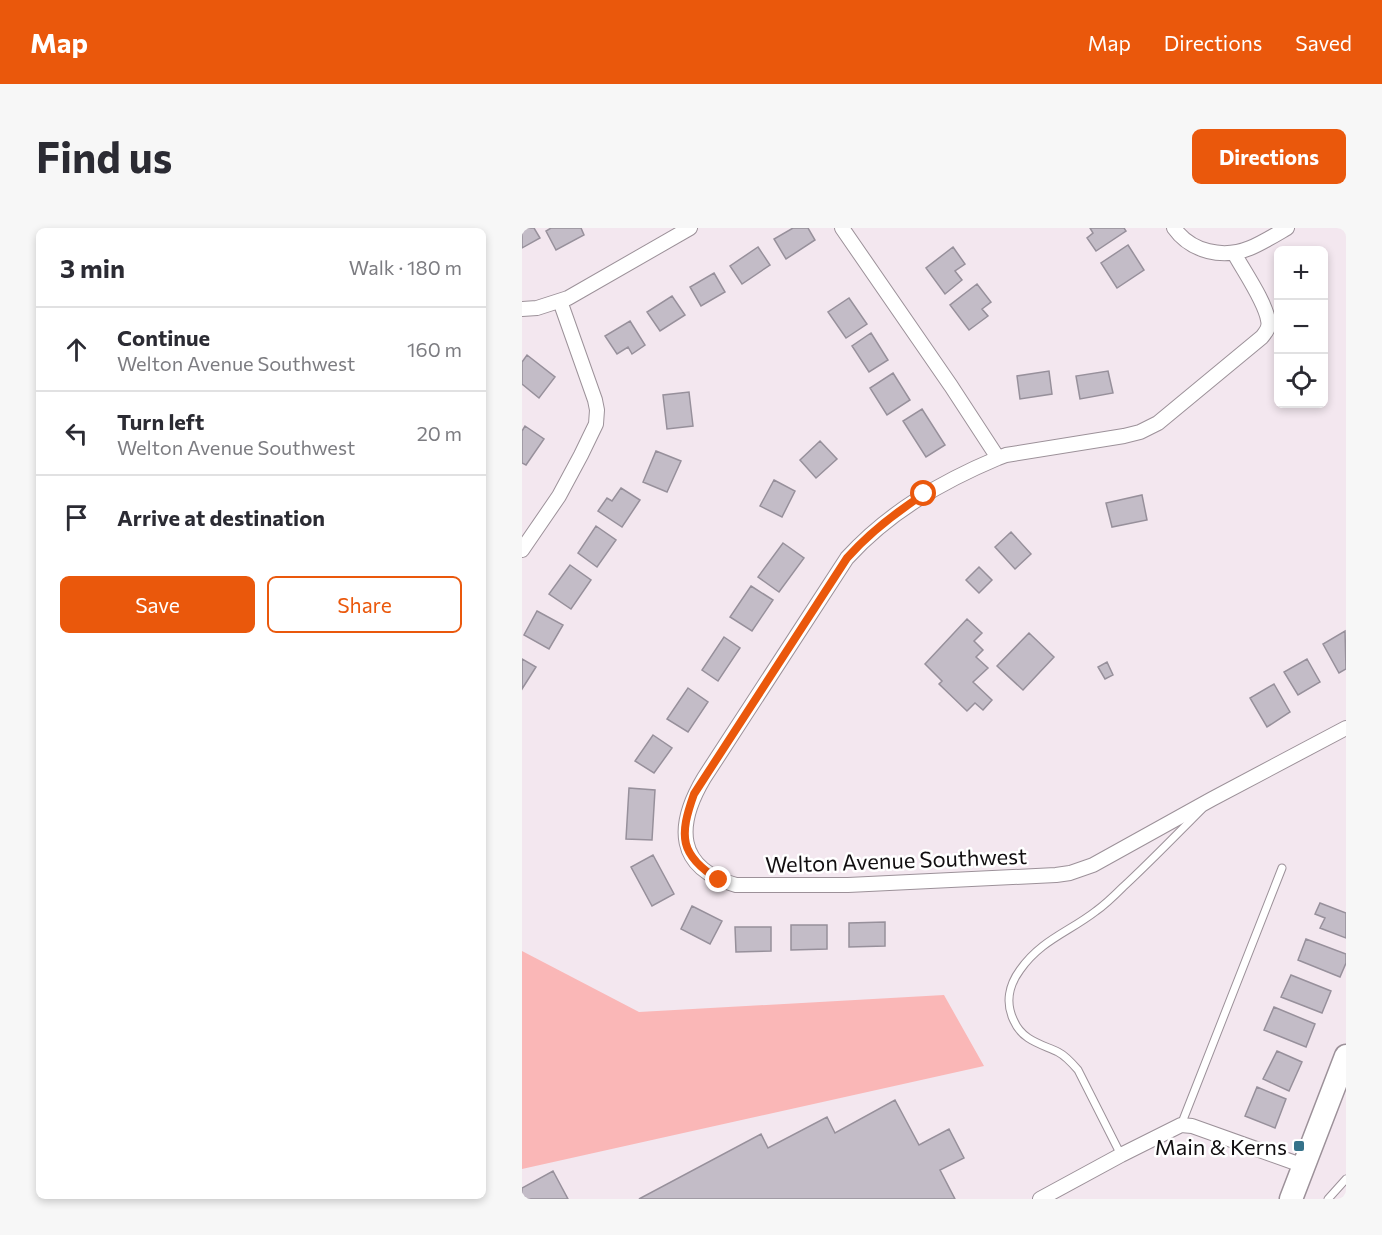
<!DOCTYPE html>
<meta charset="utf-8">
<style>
:root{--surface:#fff;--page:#f7f7f7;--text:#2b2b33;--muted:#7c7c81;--line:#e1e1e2;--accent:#ea580c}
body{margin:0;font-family:Commissioner,sans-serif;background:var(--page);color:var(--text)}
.controls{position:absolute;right:18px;top:18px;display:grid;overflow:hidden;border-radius:9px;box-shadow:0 3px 9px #0003}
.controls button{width:54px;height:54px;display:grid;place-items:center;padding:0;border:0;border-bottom:2px solid var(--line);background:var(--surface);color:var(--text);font:30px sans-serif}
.stop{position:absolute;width:18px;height:18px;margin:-14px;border:4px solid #ea580c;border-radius:50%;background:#fff}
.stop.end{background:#ea580c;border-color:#fff;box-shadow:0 2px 6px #0008}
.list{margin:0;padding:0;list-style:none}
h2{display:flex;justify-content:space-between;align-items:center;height:78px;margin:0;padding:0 24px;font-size:26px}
h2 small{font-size:20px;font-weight:400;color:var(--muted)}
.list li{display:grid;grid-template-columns:39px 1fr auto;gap:18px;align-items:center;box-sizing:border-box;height:84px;padding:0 24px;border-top:2px solid var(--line)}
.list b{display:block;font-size:22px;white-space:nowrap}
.list p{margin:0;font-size:20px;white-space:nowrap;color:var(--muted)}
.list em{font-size:20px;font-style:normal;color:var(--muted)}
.actions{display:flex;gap:12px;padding:18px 24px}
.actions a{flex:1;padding:14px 0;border:2px solid var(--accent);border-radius:9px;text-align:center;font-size:21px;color:var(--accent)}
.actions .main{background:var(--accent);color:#fff}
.icon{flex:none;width:33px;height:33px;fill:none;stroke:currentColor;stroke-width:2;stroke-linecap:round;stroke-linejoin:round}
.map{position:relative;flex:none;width:824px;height:971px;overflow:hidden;border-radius:9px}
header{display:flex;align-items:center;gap:36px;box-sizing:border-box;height:84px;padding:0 30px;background:var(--accent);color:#fff}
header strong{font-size:28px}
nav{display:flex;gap:33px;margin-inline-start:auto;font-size:21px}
.intro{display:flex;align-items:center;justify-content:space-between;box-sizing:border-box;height:144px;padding:0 36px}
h1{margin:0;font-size:42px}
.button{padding:15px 27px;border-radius:9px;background:var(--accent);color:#fff;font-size:21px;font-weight:700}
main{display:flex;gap:36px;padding:0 36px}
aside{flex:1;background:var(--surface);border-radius:9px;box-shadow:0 3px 9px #0003}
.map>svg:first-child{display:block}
.green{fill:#fab7b7}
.building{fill:#c3bcc7;stroke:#97909b;stroke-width:1.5}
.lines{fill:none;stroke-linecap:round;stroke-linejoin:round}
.lane-casing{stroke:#9c9199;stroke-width:9}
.street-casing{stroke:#9c9199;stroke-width:16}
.primary-casing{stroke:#9c9199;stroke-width:25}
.lane{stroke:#fff;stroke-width:7}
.street{stroke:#fff;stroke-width:14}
.primary{stroke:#fff;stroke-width:22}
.route{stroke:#ea580c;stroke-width:8}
.poi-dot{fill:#36728a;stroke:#fff;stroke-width:2}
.labels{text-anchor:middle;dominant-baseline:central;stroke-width:5;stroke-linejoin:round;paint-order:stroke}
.street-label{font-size:22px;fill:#110e10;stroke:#fff}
.poi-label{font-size:22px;fill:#110e10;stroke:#fff;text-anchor:end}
</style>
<header>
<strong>Map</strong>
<nav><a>Map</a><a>Directions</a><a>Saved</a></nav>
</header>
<div class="intro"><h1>Find us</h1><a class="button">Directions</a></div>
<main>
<aside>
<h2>3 min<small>Walk · 180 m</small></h2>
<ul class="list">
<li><svg class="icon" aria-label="ahead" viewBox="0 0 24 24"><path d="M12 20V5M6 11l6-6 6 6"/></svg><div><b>Continue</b><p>Welton Avenue Southwest</p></div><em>160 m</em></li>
<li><svg class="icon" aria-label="left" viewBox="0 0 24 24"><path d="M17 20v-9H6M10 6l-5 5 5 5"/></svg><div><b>Turn left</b><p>Welton Avenue Southwest</p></div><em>20 m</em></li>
<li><svg class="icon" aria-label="arrive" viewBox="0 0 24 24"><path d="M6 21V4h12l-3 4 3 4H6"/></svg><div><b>Arrive at destination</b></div></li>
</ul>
<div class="actions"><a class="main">Save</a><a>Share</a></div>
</aside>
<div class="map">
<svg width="824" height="971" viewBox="0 0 824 971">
<rect width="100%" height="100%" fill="#f3e7ef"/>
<!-- green -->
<path class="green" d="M 0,723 L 117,784 L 422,767 L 462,838 L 0,941 Z"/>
<!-- building -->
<path class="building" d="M 0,0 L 12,0 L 18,10 L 0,20 Z
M 29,0 L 59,0 L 62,7 L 34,22 L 24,3 Z
M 271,0 L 286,0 L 293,12 L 264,31 L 252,11 Z
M 568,0 L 602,0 L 604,3 L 574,23 L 565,10 L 571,5 Z
M 606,17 L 622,42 L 595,60 L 579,35 Z
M 236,19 L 248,37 L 220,56 L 208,38 Z
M 431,19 L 443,36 L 433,43 L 440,52 L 423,66 L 404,40 Z
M 192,45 L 203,64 L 179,78 L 168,59 Z
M 455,56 L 469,74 L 460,81 L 466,88 L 447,102 L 428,77 Z
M 150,68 L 163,87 L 138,103 L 125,84 Z
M 327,70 L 345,96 L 324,110 L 306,84 Z
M 108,93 L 123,117 L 110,126 L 106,119 L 95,126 L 83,108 Z
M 349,105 L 366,132 L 347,144 L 330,118 Z
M 5,127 L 33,149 L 17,170 L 0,156 L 0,134 Z
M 527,143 L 530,166 L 498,171 L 495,148 Z
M 586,143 L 591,165 L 558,171 L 554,148 Z
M 371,145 L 388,172 L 365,187 L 348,160 Z
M 167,164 L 171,198 L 145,201 L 141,167 Z
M 400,181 L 423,217 L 404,229 L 381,193 Z
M 3,198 L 22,211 L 4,237 L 0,235 L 0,203 Z
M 298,213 L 315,231 L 294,250 L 278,232 Z
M 134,223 L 159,233 L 145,264 L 121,254 Z
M 252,252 L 273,263 L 260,289 L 238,278 Z
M 99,260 L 118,272 L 100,299 L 76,283 L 85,270 L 90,273 Z
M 620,267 L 625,292 L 590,299 L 584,275 Z
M 74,298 L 94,312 L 75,339 L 56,325 Z
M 489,304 L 509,326 L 493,341 L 473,319 Z
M 261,315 L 282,330 L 257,364 L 236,349 Z
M 48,337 L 69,352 L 49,381 L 27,366 Z
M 457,339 L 470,352 L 457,365 L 444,352 Z
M 229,358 L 251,372 L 230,403 L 208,389 Z
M 15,383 L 41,397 L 27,421 L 2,407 Z
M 445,391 L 460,405 L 452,413 L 461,422 L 454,429 L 466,440 L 451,454 L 470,472 L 461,482 L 453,475 L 445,483 L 417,456 L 420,453 L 403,436 Z
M 823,403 L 824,441 L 817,445 L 801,416 Z
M 507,405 L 532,429 L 501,462 L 475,438 Z
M 202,409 L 218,420 L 196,453 L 180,442 Z
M 0,431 L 14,439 L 0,461 Z
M 785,431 L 798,454 L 776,467 L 762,444 Z
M 585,434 L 591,447 L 583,451 L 576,439 Z
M 752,456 L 768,484 L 745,499 L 728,470 Z
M 166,460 L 186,474 L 166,504 L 145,491 Z
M 131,507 L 150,520 L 132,545 L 113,533 Z
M 107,560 L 133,562 L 130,612 L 104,611 Z
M 131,627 L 152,666 L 130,678 L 109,639 Z
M 798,675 L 824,685 L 824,710 L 798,700 L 803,690 L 793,686 Z
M 170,678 L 200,693 L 188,716 L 159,701 Z
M 363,694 L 363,718 L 327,719 L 327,695 Z
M 269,697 L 305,697 L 305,721 L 269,722 Z
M 213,699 L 249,699 L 249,723 L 214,724 Z
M 784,711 L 824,726 L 824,735 L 818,749 L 776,732 Z
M 769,747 L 809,763 L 800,785 L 759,769 Z
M 752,779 L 793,796 L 784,819 L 742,802 Z
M 755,823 L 780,834 L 767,863 L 741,851 Z
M 735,859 L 764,871 L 753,900 L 723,888 Z
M 373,872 L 397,917 L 427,901 L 442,930 L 418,942 L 433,971 L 117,971 L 239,906 L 246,920 L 305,889 L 313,905 Z
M 31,943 L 46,971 L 0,971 L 0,960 Z"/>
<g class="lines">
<defs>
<path id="lane" d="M 659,897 L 760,640
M 599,927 L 556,842 C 550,835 544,828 536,824 C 519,816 500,812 492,793 C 483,775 487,757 498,742 C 519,712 547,704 574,683 C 584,676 593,667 601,659 C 628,634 654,607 680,581
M 806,971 L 824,951"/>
<path id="street" d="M 320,0 L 429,158 L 476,230
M 652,0 C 669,24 701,31 728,20 C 740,15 753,7 765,0
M 712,25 C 721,42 743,73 746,92 C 748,99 744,104 740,109 L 636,195 L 618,204 L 602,208 L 484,227 L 476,230 C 419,254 367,284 325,330 L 182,550 C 154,597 153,640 214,657 L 326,657 L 534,647 L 548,645 L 571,637 L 690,571 L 824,500
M 0,81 L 15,80 L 46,70 L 168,0
M 0,322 L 37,268 L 59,227 L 74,196 L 75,182 L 73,172 L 38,73
M 518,971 L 599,927 L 659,897 L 670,898 L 782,938"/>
<path id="primary" d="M 769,971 L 824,828"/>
</defs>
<!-- lane casing -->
<use href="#lane" class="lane-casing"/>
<!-- street casing -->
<use href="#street" class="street-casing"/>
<!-- primary casing -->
<use href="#primary" class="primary-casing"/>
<!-- lane -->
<use href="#lane" class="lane"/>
<!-- street -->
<use href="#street" class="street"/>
<!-- primary -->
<use href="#primary" class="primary"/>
</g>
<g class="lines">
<!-- route -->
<path class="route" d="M 197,652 C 157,627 157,608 172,566 L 325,330 C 348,304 373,285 402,266"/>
</g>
<!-- markers -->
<rect class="poi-dot" x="771" y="912" width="12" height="12" rx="3"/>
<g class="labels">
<!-- street labels -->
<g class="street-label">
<text transform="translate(374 632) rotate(-2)">Welton Avenue Southwest</text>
</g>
<!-- poi labels -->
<g class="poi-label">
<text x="765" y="918">Main &amp; Kerns</text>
</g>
</g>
</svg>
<div class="controls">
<button>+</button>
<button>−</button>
<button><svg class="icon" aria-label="locate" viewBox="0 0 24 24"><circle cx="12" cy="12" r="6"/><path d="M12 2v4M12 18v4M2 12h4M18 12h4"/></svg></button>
</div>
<div class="stop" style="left:402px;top:266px"></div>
<div class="stop end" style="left:197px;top:652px"></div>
</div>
</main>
